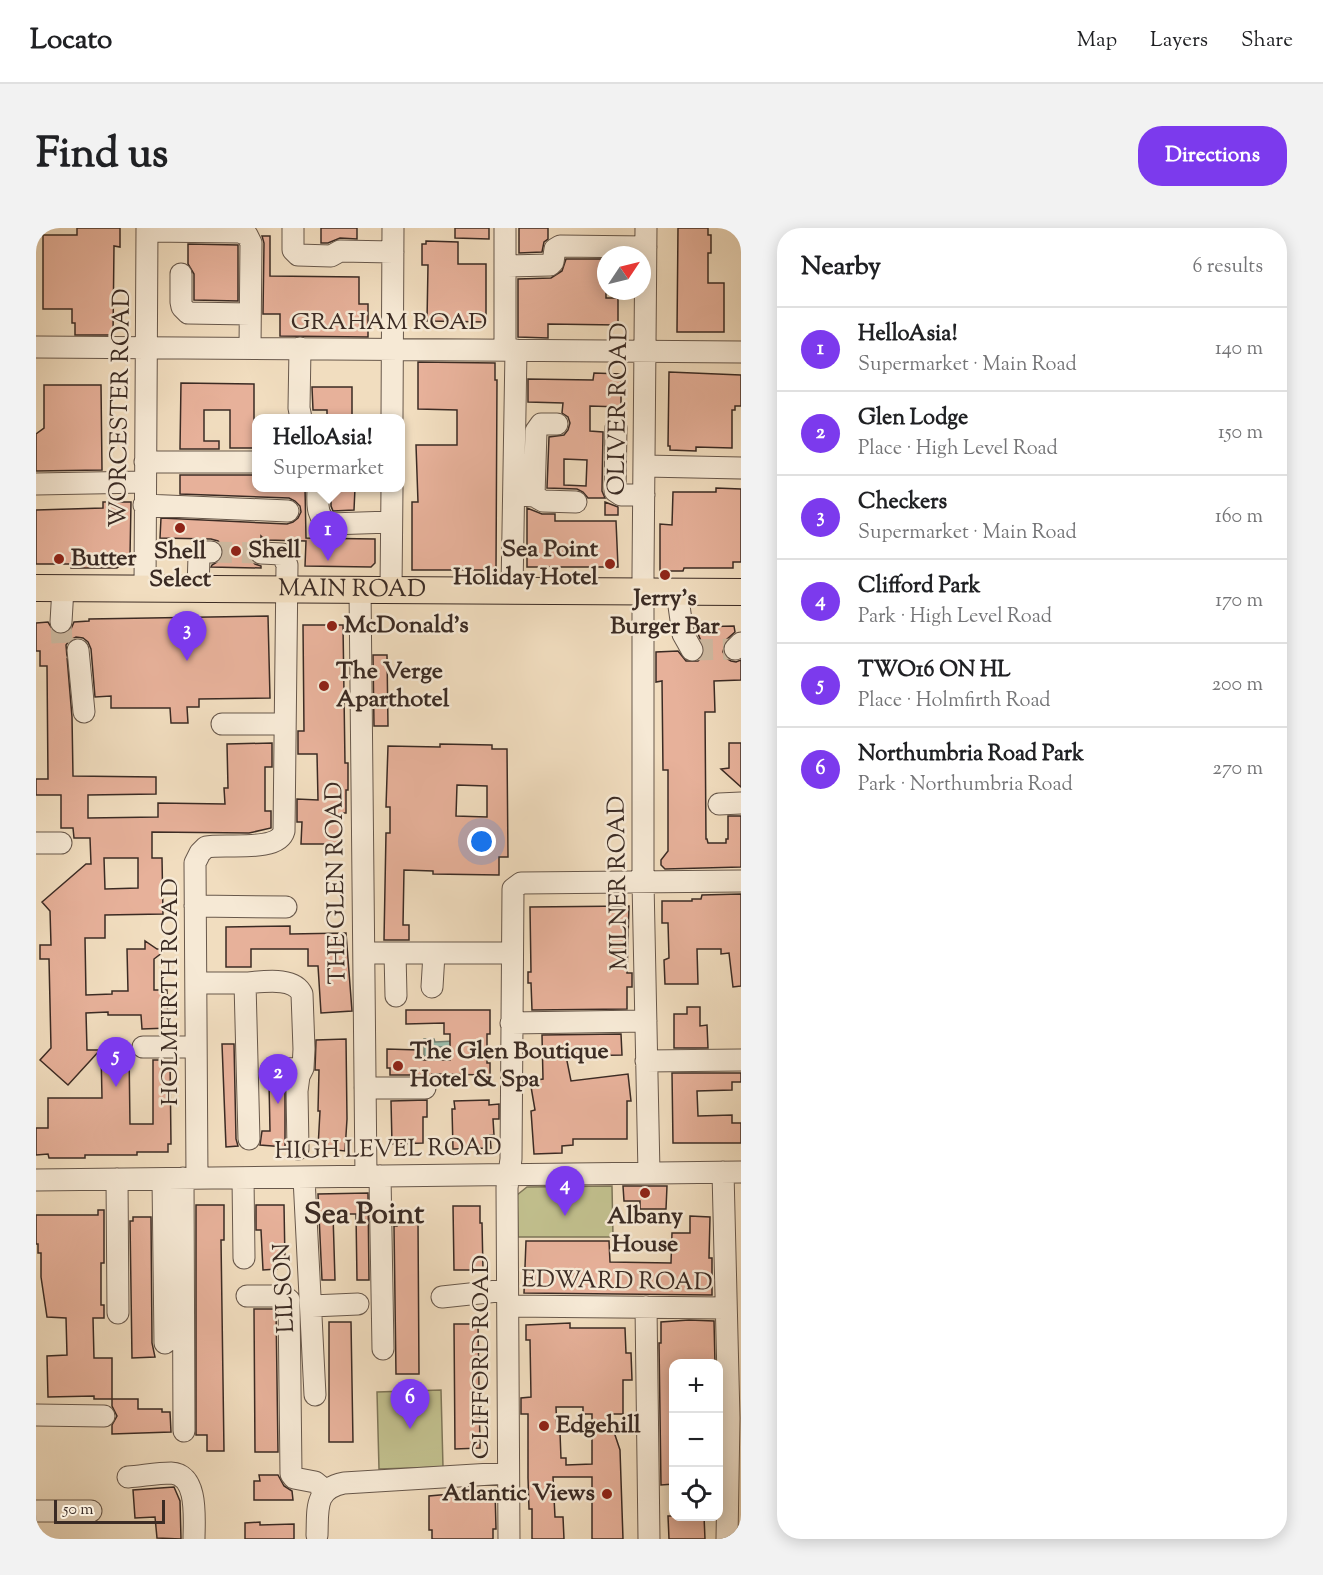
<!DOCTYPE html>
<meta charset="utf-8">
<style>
:root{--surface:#fff;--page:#f2f2f2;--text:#202124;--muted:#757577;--line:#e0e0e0;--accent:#7c3aed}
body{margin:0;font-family:"Sorts Mill Goudy",serif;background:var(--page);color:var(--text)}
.controls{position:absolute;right:18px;bottom:18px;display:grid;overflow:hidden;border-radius:12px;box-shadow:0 3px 15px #0003}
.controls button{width:54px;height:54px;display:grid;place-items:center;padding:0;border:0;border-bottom:2px solid var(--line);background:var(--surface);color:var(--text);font:30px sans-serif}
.compass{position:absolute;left:561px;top:18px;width:54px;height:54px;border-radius:50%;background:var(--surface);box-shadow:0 3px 15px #0003;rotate:55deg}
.scale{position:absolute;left:18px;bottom:15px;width:111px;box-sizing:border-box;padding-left:6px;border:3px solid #3b2b24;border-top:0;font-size:16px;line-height:21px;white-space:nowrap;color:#3b2b24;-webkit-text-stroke:4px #f6e9d5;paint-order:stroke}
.you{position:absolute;left:446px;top:614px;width:21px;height:21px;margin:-15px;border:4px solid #fff;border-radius:50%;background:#1a73e8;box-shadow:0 0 0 9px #1a73e833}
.badge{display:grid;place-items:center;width:39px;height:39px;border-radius:50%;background:var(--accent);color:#fff;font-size:20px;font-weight:700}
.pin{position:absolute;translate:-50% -50px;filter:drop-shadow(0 2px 3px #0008)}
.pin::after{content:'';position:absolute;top:32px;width:21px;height:18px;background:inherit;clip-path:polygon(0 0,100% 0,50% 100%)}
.popup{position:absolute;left:216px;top:186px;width:153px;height:78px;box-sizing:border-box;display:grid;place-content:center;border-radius:12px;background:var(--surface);filter:drop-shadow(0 2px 4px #0005);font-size:20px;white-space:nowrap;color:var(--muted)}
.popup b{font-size:22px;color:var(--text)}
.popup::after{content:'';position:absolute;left:50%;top:100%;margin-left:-12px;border:12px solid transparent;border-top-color:var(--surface)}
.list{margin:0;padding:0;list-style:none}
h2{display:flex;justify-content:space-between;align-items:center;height:78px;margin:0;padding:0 24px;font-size:26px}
h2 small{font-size:20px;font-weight:400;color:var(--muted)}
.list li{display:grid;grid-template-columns:39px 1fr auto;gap:18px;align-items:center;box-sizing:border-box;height:84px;padding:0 24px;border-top:2px solid var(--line)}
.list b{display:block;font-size:22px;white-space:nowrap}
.list p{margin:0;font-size:20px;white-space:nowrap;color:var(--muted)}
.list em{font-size:20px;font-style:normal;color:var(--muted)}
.icon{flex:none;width:33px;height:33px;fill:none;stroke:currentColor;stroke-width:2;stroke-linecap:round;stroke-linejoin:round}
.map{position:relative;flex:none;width:705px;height:1311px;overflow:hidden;border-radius:24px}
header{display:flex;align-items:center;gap:36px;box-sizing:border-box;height:84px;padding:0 30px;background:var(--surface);border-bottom:2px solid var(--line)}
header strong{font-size:28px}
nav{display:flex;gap:33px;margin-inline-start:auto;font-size:21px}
.intro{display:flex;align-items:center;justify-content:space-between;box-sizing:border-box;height:144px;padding:0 36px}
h1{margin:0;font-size:42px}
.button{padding:15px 27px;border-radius:24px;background:var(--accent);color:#fff;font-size:21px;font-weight:700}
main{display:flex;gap:36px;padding:0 36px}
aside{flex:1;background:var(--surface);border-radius:24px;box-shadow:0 3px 15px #0003}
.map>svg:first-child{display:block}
.green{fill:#c1bf8d;stroke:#7e7558;stroke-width:1.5}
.water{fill:#9cbdac;stroke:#758376;stroke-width:1.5}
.building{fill:#e7b19a;stroke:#3b2b24;stroke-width:1.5;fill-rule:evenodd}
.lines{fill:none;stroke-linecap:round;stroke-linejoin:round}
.minor-tunnel{stroke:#cdb9a0;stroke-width:21;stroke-dasharray:21 10;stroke-linecap:butt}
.minor-casing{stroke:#68584b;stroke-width:23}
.major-casing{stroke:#3b2b24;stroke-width:28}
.minor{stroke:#f6e9d5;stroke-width:21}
.major{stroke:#f1ddbf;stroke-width:26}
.poi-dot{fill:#8f2418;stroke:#f6e9d5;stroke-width:2}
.labels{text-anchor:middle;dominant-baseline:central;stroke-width:5;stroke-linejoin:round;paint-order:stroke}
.street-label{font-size:24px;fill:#3b2b24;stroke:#f6e9d5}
.poi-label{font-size:24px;font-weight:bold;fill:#3b2b24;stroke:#f6e9d5;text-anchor:start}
.district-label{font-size:30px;font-weight:bold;fill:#3b2b24;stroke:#f6e9d5}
</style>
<header>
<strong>Locato</strong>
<nav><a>Map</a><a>Layers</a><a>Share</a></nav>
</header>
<div class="intro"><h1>Find us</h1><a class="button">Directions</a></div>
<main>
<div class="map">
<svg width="705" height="1311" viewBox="0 0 705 1311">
<rect width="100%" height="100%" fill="#f1ddbf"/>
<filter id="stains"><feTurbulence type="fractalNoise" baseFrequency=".00333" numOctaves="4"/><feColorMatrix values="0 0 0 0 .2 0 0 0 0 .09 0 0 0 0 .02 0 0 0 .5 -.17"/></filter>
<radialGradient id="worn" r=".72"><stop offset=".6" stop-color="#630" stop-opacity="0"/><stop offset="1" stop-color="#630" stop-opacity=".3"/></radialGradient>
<!-- green -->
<path class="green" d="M 576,958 L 577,1009 L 482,1009 L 481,967 L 491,959 Z
M 405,1162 L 407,1239 L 343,1241 L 341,1164 Z"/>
<!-- water -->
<path class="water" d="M 388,811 L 398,811 L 399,814 L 418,813 L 419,819 L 399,819 L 399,828 L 388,828 Z"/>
<!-- building -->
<path class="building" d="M 41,0 L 84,0 L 84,19 L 78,18 L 77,107 L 39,107 L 39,95 L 36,95 L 36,81 L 7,81 L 7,7 L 41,7 Z
M 285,0 L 321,0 L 321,11 L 304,10 L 292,15 L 285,15 Z
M 419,0 L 453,0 L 453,11 L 419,10 Z
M 483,0 L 512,0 L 512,11 L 508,14 L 506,24 L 483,25 Z
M 642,0 L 672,0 L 672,7 L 675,7 L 675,25 L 672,25 L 672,55 L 688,55 L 688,104 L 641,104 Z
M 226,8 L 234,8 L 234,48 L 323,49 L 323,76 L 332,76 L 332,109 L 244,108 L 244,86 L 227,86 L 228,15 Z
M 390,13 L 422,14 L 422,36 L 450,36 L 450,94 L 391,93 L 392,37 L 386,37 L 386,16 L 390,16 Z
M 152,16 L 202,17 L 202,73 L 158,72 L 158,46 L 152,36 Z
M 530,31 L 570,31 L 570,70 L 582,70 L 582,97 L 512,96 L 512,110 L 482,109 L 482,51 L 515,50 L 526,43 Z
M 382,134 L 459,135 L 459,152 L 461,152 L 460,342 L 376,342 L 376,274 L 382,274 L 380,217 L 421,217 L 421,182 L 382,181 Z
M 633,144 L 705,147 L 705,178 L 699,178 L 699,182 L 696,182 L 696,220 L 660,219 L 660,223 L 634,222 L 634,218 L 632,218 Z
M 558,145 L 585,146 L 585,179 L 554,178 L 554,203 L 567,204 L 566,263 L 569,270 L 552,270 L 547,264 L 541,261 L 511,260 L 513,209 L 528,207 L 532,202 L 534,195 L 532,189 L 526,185 L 527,175 L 492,174 L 492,151 L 557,152 ZM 528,231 L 551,232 L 550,258 L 528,257 Z
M 145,155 L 218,156 L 218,220 L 194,220 L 194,182 L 168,182 L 168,213 L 183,213 L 183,221 L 144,221 Z
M 8,157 L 65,157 L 66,242 L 0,243 L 0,206 L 8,200 Z
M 276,159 L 316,159 L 316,190 L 291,190 L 291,182 L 277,182 Z
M 144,247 L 220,247 L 220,260 L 269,260 L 270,310 L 339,311 L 339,335 L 335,339 L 269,338 L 270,313 L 229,312 L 225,308 L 225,312 L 215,318 L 212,325 L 214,331 L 219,336 L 225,338 L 225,340 L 175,339 L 176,337 L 186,331 L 188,325 L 186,318 L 182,313 L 175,311 L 124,310 L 125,290 L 251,296 L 257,294 L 262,290 L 265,284 L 264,278 L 259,273 L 253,270 L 144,266 Z
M 295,260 L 319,260 L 318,282 L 297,283 L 295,278 Z
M 680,260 L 705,261 L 705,334 L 697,334 L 697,340 L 648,340 L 647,343 L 624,343 L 624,296 L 636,297 L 637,264 L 680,264 Z
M 67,274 L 95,274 L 94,328 L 81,340 L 35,340 L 35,336 L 0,336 L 0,282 L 67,280 Z
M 569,274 L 582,279 L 582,287 L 569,287 Z
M 491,280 L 506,286 L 519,286 L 519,293 L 580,293 L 582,339 L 491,339 Z
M 232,388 L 234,470 L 163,471 L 163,479 L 151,479 L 152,495 L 135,495 L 134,480 L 75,480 L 75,468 L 59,469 L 55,421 L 52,414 L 47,410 L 40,409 L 34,412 L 30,417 L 36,489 L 37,548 L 120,549 L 120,566 L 52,567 L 52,590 L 122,589 L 122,575 L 189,576 L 188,560 L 192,560 L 191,516 L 236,515 L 236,539 L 229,539 L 229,583 L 235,583 L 235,600 L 213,605 L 116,604 L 116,630 L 126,630 L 127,686 L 69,687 L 69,710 L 49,710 L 50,767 L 76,766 L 76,763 L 92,763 L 91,721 L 109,721 L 109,713 L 121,721 L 131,721 L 118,731 L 118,762 L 131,762 L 132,800 L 106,801 L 105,787 L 72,787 L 72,784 L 50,785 L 51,822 L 64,822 L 32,857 L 4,832 L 15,820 L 13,731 L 4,731 L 4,717 L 15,717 L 14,683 L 6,674 L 50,636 L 55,636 L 54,610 L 38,610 L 37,600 L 25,600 L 25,567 L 0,567 L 0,551 L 12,551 L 11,438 L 4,438 L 4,423 L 0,423 L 0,395 L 12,394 L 18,404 L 25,407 L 35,401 L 38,394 L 53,393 L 53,391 ZM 68,630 L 102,630 L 102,660 L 69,661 Z
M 267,397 L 307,397 L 309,535 L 312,535 L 312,562 L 310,562 L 310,585 L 305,585 L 304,616 L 265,616 L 266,594 L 261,594 L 261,571 L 282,572 L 281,526 L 262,526 L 262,503 L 268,503 Z
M 698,398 L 699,404 L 690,412 L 687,424 L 690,430 L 695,433 L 700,434 L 705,432 L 705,452 L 678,453 L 679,484 L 669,484 L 670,611 L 671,611 L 672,615 L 690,615 L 690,611 L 692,611 L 692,588 L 705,588 L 705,639 L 629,641 L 625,637 L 625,632 L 632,623 L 632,542 L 627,542 L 626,453 L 620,454 L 620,424 L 642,423 L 650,433 L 662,433 L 667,428 L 669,422 L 659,399 Z
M 337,427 L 351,427 L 352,498 L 338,498 Z
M 693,515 L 705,515 L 705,559 L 685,541 L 693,540 Z
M 404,516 L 456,517 L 456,521 L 471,521 L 472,629 L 463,629 L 463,647 L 397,646 L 397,643 L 368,642 L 367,697 L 373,697 L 373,712 L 348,712 L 350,605 L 354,605 L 354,579 L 350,579 L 352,518 L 404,519 ZM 421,557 L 451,558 L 451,589 L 420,588 Z
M 705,666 L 705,758 L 697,759 L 693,725 L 685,726 L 685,721 L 661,721 L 662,756 L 629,756 L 628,732 L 633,730 L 632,695 L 626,695 L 626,673 L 656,673 L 656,671 L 665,671 L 666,667 Z
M 593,678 L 591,745 L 596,745 L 596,759 L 591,759 L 591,781 L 496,782 L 495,755 L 492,755 L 492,744 L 495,744 L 494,679 Z
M 254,698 L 254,706 L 310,705 L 316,783 L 285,785 L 282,738 L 272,738 L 272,721 L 215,721 L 215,739 L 190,739 L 190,699 Z
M 651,779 L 664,779 L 664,798 L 671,797 L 672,820 L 638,820 L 638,786 L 651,786 Z
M 370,782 L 454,782 L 454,806 L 451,806 L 451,835 L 454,835 L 454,847 L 396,846 L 396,849 L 389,847 L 354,847 L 354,840 L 351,840 L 351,821 L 383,822 L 383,832 L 414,832 L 414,806 L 408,806 L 408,795 L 370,796 Z
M 585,806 L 586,827 L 530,828 L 535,853 L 592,846 L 595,873 L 591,873 L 591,911 L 537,911 L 537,917 L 526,918 L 526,925 L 498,926 L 495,883 L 499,882 L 494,853 L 507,851 L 506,807 Z
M 310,811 L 311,891 L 309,923 L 282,920 L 284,883 L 282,883 L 283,842 L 279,842 L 280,812 Z
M 186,816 L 198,816 L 200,911 L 202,918 L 190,919 Z
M 65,822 L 93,822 L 94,896 L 117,896 L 117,832 L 134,832 L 135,916 L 132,916 L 132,924 L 101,924 L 101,927 L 49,927 L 49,930 L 13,930 L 12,926 L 0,927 L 0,900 L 12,900 L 12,870 L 66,870 Z
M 636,845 L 705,845 L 705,854 L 696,854 L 696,862 L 661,863 L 662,888 L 696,887 L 696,895 L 705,895 L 705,915 L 637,915 Z
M 233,854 L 249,854 L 249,919 L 224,917 L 226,903 L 234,903 Z
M 391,872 L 391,889 L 387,889 L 387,915 L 356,916 L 355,873 Z
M 453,872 L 453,877 L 463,876 L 463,891 L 457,891 L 458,907 L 454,907 L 455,920 L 417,921 L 416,881 L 419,881 L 418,873 Z
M 587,958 L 631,958 L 630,981 L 604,981 L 604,973 L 588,973 Z
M 332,965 L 333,1052 L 321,1052 L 320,986 L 297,986 L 299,1052 L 286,1052 L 282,966 Z
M 160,977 L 188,977 L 188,1012 L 185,1012 L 188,1223 L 171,1223 L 171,1207 L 160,1207 Z
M 220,977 L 248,977 L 249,1034 L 241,1035 L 241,1041 L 227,1042 L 225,1002 L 220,1002 Z
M 417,978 L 444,978 L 444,995 L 446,995 L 447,1042 L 418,1042 Z
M 62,982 L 68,982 L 68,1035 L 65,1035 L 65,1077 L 68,1077 L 68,1090 L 57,1090 L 58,1130 L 76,1130 L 76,1171 L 102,1171 L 102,1181 L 126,1181 L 126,1184 L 134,1184 L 135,1204 L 76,1206 L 76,1197 L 81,1188 L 76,1178 L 76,1171 L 58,1171 L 58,1168 L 12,1169 L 11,1128 L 31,1127 L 30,1090 L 11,1089 L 5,1049 L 5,1025 L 2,1025 L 2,1016 L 0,1016 L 0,987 L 62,987 Z
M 654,988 L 674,989 L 673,1030 L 676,1030 L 676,1067 L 488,1065 L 490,1013 L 573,1013 L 574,1034 L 635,1035 L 636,1005 L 654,1005 Z
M 97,989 L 115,989 L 116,1115 L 119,1129 L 96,1130 L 94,993 L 97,993 Z
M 361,993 L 382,993 L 383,1146 L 360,1146 L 358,998 L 361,998 Z
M 218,1081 L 240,1081 L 242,1224 L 219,1224 Z
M 653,1092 L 678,1093 L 679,1136 L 638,1136 L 638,1256 L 625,1257 L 623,1115 L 625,1115 L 625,1094 Z
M 293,1094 L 315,1094 L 317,1214 L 293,1214 Z
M 534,1095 L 534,1100 L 589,1100 L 590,1125 L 595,1125 L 596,1152 L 587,1152 L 587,1186 L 572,1186 L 584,1222 L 587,1311 L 556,1311 L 556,1249 L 517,1249 L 519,1289 L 527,1289 L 528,1311 L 496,1311 L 496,1281 L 493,1281 L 492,1250 L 492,1186 L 485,1186 L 485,1170 L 495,1169 L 494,1112 L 490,1112 L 490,1097 ZM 520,1179 L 547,1179 L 547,1186 L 556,1186 L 556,1236 L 530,1237 L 530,1230 L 525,1230 L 524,1205 L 521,1205 Z
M 418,1096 L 442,1096 L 444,1220 L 419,1221 Z
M 223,1247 L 242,1247 L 248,1258 L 256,1263 L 257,1272 L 218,1272 L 218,1253 L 224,1253 Z
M 138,1259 L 144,1273 L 145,1311 L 121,1310 L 119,1289 L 99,1290 L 97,1262 Z
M 459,1262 L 460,1301 L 457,1301 L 457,1311 L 396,1311 L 396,1302 L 393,1302 L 393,1268 Z
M 632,1288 L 668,1288 L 669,1311 L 633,1311 Z
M 224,1294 L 224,1297 L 258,1296 L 258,1311 L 209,1311 L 209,1295 Z"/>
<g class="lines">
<!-- minor-tunnel -->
<path class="minor-tunnel" d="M 175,324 L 225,325
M 25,394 L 26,418 L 42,422
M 656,422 L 699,421"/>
<defs>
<path id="minor" d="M 257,0 L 257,22 L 262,27 L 295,28 L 304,23 L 357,24
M 469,0 L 469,121
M 610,0 L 607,345 L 607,654 L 613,945
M 111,3 L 204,4 L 211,7 L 215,15 L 214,120
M 469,38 L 514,37 L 517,34 L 519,21 L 524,18 L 610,19
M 145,46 L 145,74 L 146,79 L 152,85 L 214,86
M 0,119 L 705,124
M 264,120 L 263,180 L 265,190
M 356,190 L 357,0
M 580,200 L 579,263 L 585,267 L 608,267
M 109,234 L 220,234
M 609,238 L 705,240
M 0,256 L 109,254
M 282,260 C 282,273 279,290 294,296 L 355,294
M 485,267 L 498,268 L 507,273 L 540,274
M 498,268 L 500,203 L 505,196 L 521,196
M 108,277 L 252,283
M 109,360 L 111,0
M 324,360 L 330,948
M 162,361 L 163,328 L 168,324 L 175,324
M 355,361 L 356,260
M 476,362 L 480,122
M 641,364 L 647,406 L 656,422
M 25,394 L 27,360
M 699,421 L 705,415
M 42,422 L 48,484
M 186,496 L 249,496
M 683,576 L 705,575
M 0,615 L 25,615
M 159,678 L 250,679
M 328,725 L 476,725
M 359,725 L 360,768
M 160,755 L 209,755 L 213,911
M 209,755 C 226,754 258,748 266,766 L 268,821 L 267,840 L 263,848 L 261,863 L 262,921
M 396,759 L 398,726
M 475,795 L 610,793
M 107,819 L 160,819
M 610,833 L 705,832
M 235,842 L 267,840
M 329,860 L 389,860
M 687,944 L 693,1190 L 691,1311
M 344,948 L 347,1121
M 147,950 L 148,1203
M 161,950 L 159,635 L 164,625 L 170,619 C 189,615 242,625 248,603 L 251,337 L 246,326 L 225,325
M 207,950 L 208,1030
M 268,950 L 279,1167
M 81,951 L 82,1085
M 127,951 L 129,1115
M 0,952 L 705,944
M 211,1068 L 248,1068 L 253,1072 L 255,1246 L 258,1250 L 279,1254 L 289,1262
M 406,1069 L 471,1062
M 276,1078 L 322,1076
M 472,1078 L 689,1080
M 610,1079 L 613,1311
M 0,1187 L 68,1188
M 92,1249 C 106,1248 121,1245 135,1245 C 163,1246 158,1292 158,1311
M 0,1283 L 55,1283
M 281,1307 C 282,1281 278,1261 308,1255 L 472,1245
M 473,1311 L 471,960 L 475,931 L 477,661 L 485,655 L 705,653"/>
<g id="major">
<path id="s1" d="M 0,360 L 705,364"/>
</g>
</defs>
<!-- minor casing -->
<use href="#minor" class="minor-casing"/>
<!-- major casing -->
<use href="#major" class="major-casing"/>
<!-- minor -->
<use href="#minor" class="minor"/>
<!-- major -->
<use href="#major" class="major"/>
</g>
<!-- markers -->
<g class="poi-dot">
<circle cx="144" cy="300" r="6"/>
<circle cx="200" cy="323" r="6"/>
<circle cx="23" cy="331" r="6"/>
<circle cx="574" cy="336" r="6"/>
<circle cx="629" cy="347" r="6"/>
<circle cx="296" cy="398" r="6"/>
<circle cx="288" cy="458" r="6"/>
<circle cx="362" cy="838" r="6"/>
<circle cx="609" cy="965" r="6"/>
<circle cx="508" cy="1198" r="6"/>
<circle cx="571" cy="1266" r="6"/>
</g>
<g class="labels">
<!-- street labels -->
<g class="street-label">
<text x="353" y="95">GRAHAM ROAD</text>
<text transform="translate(85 180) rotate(-89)">WORCESTER ROAD</text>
<text transform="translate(583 181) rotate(-89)">OLIVER ROAD</text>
<text stroke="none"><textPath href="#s1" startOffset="316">MAIN ROAD</textPath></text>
<text transform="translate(301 655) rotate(-91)">THE GLEN ROAD</text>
<text transform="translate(583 655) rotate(-91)">MILNER ROAD</text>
<text transform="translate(135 764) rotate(-90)">HOLMFIRTH ROAD</text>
<text transform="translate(352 922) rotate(-1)">HIGH LEVEL ROAD</text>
<text transform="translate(581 1054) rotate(1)">EDWARD ROAD</text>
<text transform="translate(249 1060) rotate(-93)">LILSON</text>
<text transform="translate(446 1129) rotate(-90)">CLIFFORD ROAD</text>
</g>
<!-- poi labels -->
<g class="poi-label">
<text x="562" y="322" text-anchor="end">Sea Point<tspan x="562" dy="28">Holiday Hotel</tspan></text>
<text x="212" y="323">Shell</text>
<text x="144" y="324" text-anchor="middle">Shell<tspan x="144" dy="28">Select</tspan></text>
<text x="35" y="331">Butter</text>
<text x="629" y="371" text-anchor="middle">Jerry's<tspan x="629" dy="28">Burger Bar</tspan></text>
<text x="308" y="398">McDonald's</text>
<text x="300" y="444">The Verge<tspan x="300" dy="28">Aparthotel</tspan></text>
<text x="374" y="824">The Glen Boutique<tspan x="374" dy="28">Hotel &amp; Spa</tspan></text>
<text x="609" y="989" text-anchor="middle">Albany<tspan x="609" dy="28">House</tspan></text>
<text x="520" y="1198">Edgehill</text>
<text x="559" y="1266" text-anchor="end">Atlantic Views</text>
</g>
<!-- district labels -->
<g class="district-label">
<text x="328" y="987">Sea Point</text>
</g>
</g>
<rect width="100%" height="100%" filter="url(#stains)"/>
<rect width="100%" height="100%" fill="url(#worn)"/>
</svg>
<div class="controls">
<button>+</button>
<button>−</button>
<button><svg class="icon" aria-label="locate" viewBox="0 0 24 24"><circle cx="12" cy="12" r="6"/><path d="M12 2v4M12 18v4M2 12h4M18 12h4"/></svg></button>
</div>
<svg class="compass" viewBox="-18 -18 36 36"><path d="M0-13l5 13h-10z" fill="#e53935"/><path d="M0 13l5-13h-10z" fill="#757577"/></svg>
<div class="scale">50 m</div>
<div class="you"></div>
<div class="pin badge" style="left:292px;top:333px">1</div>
<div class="popup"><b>HelloAsia!</b>Supermarket</div>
<div class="pin badge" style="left:242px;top:876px">2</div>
<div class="pin badge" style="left:151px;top:433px">3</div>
<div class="pin badge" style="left:529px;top:988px">4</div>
<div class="pin badge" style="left:80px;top:859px">5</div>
<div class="pin badge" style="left:374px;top:1201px">6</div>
</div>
<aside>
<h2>Nearby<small>6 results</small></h2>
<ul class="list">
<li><span class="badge">1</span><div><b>HelloAsia!</b><p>Supermarket · Main Road</p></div><em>140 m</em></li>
<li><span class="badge">2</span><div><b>Glen Lodge</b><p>Place · High Level Road</p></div><em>150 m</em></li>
<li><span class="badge">3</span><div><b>Checkers</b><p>Supermarket · Main Road</p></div><em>160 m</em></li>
<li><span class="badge">4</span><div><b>Clifford Park</b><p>Park · High Level Road</p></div><em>170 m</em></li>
<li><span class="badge">5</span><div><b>TWO16 ON HL</b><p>Place · Holmfirth Road</p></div><em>200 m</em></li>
<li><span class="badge">6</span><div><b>Northumbria Road Park</b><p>Park · Northumbria Road</p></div><em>270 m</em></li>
</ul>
</aside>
</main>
